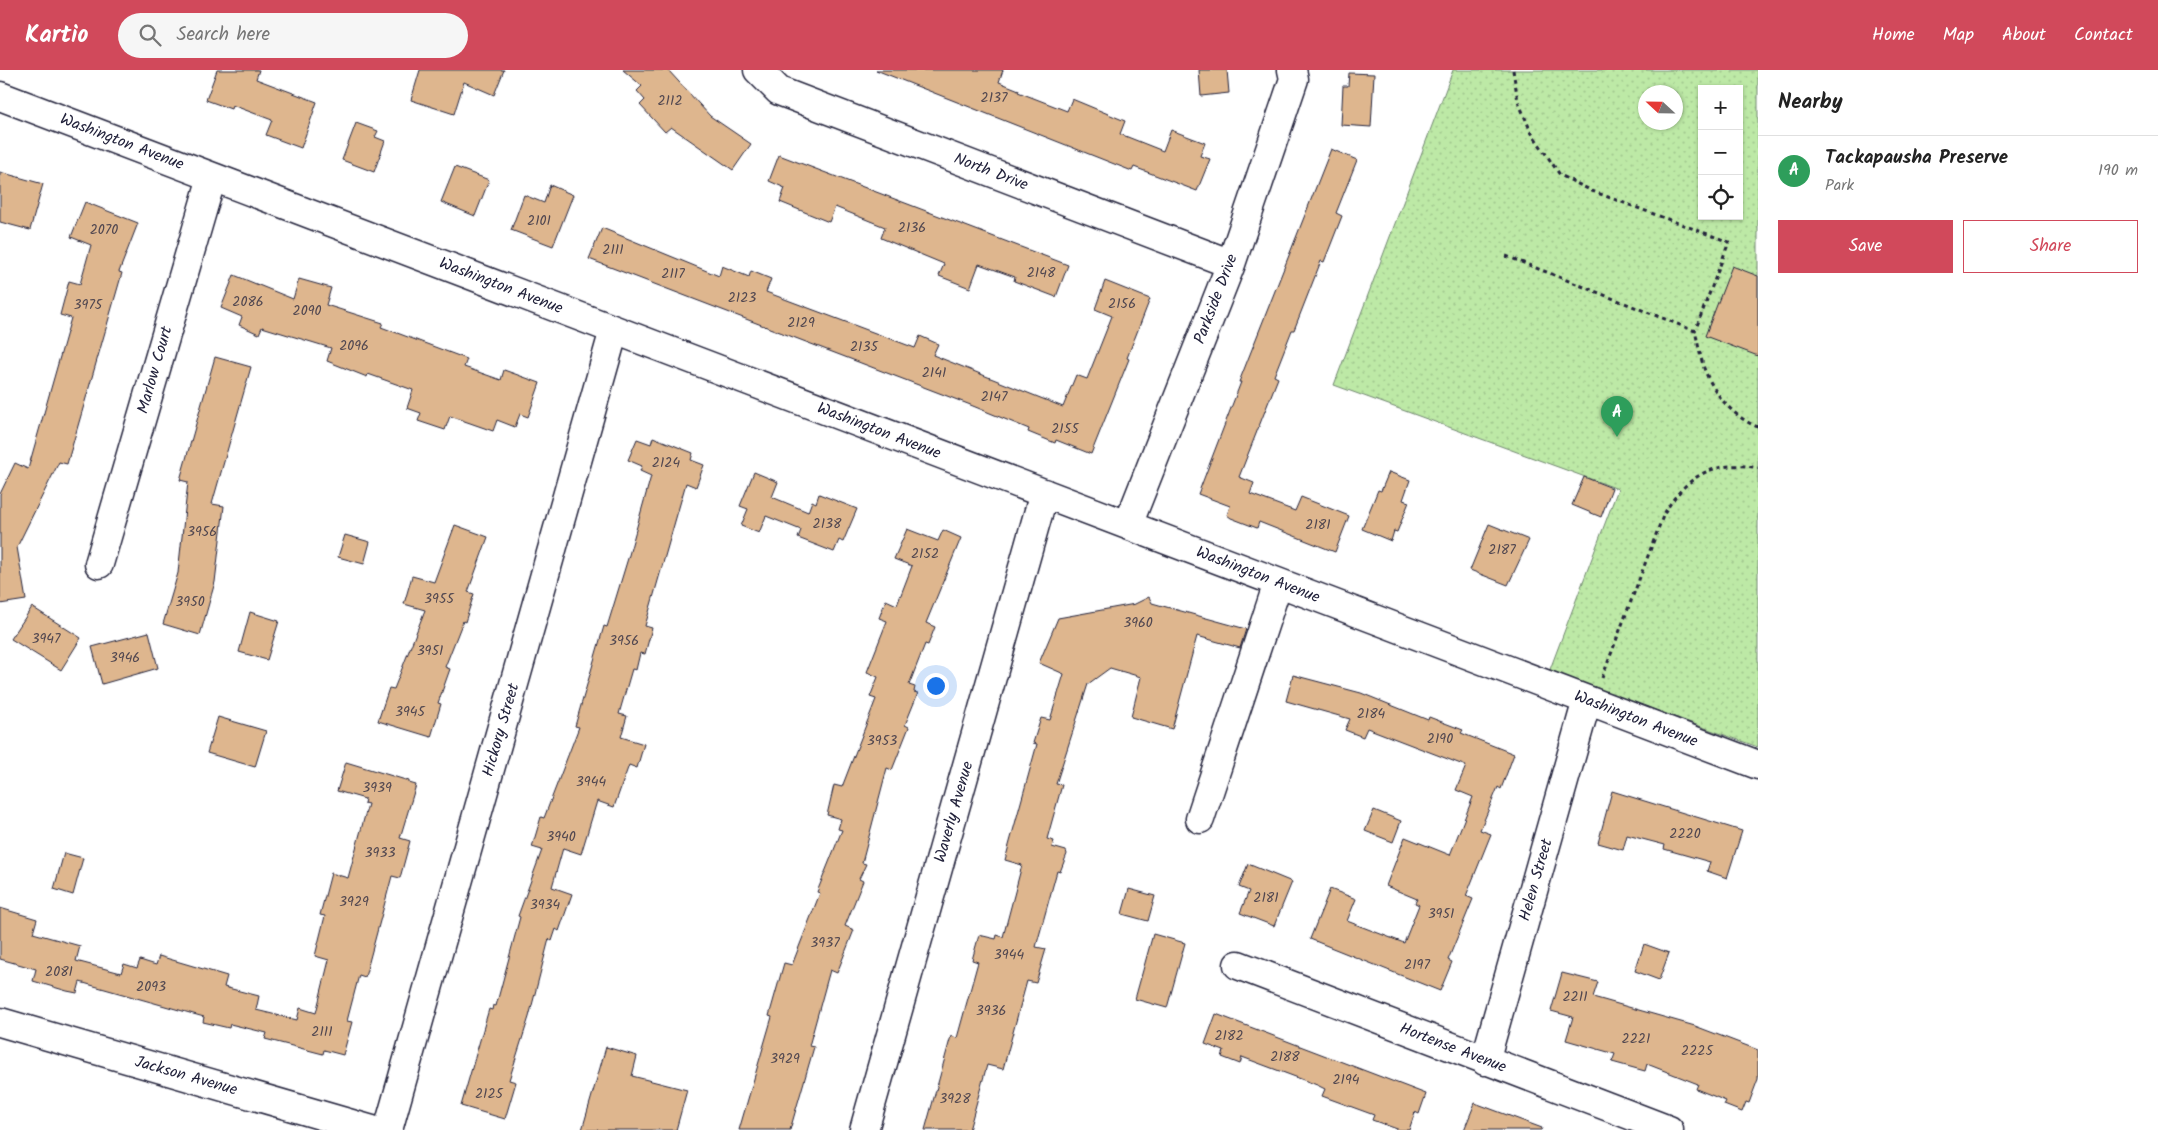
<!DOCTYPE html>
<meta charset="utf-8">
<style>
:root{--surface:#fff;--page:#f6f6f6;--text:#222;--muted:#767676;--line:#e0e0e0;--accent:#d1495b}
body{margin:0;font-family:Kalam,sans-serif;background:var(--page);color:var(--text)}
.controls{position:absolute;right:15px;top:15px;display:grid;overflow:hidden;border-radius:0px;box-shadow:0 1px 4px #0004}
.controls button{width:45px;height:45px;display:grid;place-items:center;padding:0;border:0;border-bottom:1px solid var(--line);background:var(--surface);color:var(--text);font:25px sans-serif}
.compass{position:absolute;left:1638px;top:15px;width:45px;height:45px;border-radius:50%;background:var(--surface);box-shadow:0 1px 4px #0004;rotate:292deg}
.you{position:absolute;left:935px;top:615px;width:18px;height:18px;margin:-12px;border:4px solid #fff;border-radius:50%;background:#1a73e8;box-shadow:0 0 0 8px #1a73e833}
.badge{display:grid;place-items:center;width:32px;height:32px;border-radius:50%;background:var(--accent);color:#fff;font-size:16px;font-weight:700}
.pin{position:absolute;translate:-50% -41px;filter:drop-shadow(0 1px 2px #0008)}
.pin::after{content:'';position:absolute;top:26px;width:18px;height:15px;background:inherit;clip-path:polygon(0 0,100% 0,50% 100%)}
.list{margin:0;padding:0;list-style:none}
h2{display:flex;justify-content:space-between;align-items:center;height:65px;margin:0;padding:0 20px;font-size:21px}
h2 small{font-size:16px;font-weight:400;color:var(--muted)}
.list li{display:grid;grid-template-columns:32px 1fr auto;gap:15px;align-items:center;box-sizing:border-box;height:70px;padding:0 20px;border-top:1px solid var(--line)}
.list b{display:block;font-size:19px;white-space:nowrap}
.list p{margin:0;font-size:16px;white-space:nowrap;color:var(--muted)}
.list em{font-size:16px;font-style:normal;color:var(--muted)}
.actions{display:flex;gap:10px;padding:15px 20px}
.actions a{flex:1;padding:11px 0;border:1px solid var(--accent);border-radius:0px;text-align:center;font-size:18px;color:var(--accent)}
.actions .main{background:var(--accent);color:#fff}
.icon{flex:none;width:28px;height:28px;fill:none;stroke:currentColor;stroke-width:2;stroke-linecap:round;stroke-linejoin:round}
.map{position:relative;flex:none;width:1758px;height:1060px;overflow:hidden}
header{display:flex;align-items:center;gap:30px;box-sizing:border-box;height:70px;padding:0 25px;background:var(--accent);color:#fff}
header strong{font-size:24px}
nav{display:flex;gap:28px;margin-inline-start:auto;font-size:18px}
.search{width:350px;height:45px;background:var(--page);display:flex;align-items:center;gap:12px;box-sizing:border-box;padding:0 18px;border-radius:28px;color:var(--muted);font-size:19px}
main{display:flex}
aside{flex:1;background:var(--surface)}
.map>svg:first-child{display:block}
.park{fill:url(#park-dots);stroke:#708670;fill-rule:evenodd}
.building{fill:#deb68e;stroke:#22223b}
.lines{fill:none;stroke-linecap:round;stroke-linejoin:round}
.minor-casing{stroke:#22223b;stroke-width:31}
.path{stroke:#22223b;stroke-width:3;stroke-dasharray:4 4;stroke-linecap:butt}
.minor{stroke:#fff;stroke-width:28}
.labels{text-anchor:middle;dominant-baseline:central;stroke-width:4;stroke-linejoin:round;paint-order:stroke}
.number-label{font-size:14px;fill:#514750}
.street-label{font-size:16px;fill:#22223b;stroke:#fff}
</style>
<header>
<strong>Kartio</strong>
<div class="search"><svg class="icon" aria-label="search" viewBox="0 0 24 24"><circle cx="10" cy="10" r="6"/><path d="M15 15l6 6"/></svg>Search here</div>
<nav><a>Home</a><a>Map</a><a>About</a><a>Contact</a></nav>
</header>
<main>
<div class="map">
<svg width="1758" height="1060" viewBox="0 0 1758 1060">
<defs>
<pattern id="park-dots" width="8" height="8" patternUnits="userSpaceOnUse" patternTransform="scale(1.25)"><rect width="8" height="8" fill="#bde9a6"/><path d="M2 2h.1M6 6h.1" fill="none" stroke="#a2c890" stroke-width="1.8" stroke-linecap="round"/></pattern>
</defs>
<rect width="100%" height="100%" fill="#fff"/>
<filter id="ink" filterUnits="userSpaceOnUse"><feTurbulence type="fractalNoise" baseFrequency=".02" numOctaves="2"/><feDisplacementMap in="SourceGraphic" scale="10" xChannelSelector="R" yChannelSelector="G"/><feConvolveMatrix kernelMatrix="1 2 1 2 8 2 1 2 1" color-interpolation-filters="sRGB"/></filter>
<g filter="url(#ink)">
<!-- park -->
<path class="park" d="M 1453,0 L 1758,0 L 1758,677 L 1549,602 L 1618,419 L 1334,315 ZM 1702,19 L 1739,19 L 1739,146 L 1702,146 ZM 1646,22 L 1676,22 L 1676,52 L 1646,52 Z"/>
<!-- building -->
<path class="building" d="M 217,0 L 259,0 L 256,9 L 317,32 L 301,78 L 266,65 L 272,50 L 232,35 L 231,39 L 206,30 Z
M 420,0 L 504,0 L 494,25 L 464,12 L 454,44 L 411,30 Z
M 623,0 L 668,0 L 710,46 L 751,74 L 733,100 L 671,57 L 665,62 L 640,35 L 645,30 L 637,21 L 642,16 Z
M 876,0 L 1003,0 L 999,12 L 1019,20 L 1018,22 L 1067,41 L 1072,29 L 1125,51 L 1120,64 L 1163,81 L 1171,60 L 1205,73 L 1200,86 L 1210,89 L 1197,121 L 1134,97 L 1132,101 Z
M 1199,0 L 1227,0 L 1229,23 L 1201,26 Z
M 1349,3 L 1374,4 L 1371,57 L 1341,55 L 1343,16 L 1348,16 Z
M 356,53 L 378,61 L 375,67 L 385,71 L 374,102 L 342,90 Z
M 1331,79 L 1357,90 L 1336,143 L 1342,146 L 1324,192 L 1321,191 L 1294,260 L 1292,260 L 1274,306 L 1278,308 L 1239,407 L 1254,413 L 1250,424 L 1295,441 L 1301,427 L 1349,446 L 1335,482 L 1259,452 L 1257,458 L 1231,448 L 1227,445 L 1230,436 L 1198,424 L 1241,312 L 1239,312 Z
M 779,85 L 1068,195 L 1056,227 L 1014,211 L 1015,207 L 979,194 L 970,218 L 939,206 L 944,194 L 881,168 L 885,157 L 835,137 L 829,152 L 780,132 L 785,118 L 769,111 Z
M 455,97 L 489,110 L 475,146 L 441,132 Z
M 0,102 L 43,114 L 30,160 L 0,152 Z
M 550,115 L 573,125 L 553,176 L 511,160 L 524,125 L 544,133 Z
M 85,132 L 138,153 L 119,202 L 122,203 L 67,394 L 59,392 L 17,477 L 26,530 L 0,534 L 0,424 L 15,393 L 28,399 L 71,248 L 60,245 L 69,211 L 80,214 L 91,175 L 71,167 Z
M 602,158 L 719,206 L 722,196 L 749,207 L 751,201 L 771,209 L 766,222 L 915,278 L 920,266 L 938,274 L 933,285 L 1063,337 L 1076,305 L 1087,309 L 1112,246 L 1095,239 L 1105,211 L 1150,229 L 1127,288 L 1129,289 L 1091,384 L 1056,370 L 1055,373 L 1028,362 L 1029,359 L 968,334 L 589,189 Z
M 1732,196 L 1758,206 L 1758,286 L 1705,266 Z
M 234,205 L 293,229 L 299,209 L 331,218 L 326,235 L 383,253 L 381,257 L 467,289 L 464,297 L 501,310 L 504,300 L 540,313 L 528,347 L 520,344 L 515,357 L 497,350 L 493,361 L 450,346 L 445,360 L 418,351 L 421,343 L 407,338 L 413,320 L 368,304 L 367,307 L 327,291 L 331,278 L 262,257 L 259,264 L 239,255 L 242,247 L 221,238 Z
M 215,287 L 251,297 L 212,434 L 224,436 L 215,512 L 200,565 L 163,554 L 178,503 L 188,412 L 180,410 Z
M 653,367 L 693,383 L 691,390 L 704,395 L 696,417 L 686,413 L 645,556 L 652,558 L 645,584 L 640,583 L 636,600 L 632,599 L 619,644 L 627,646 L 621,667 L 644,674 L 637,698 L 629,695 L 614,737 L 597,731 L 581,784 L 563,778 L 552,817 L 572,824 L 559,861 L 556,859 L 552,871 L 549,869 L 529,947 L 509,1010 L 516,1012 L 505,1049 L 461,1036 L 489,939 L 492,940 L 493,935 L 496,936 L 520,847 L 518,846 L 542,780 L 532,777 L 541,747 L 544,748 L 579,657 L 575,656 L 604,556 L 607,557 L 629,485 L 651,406 L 640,401 L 642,396 L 628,390 L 637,369 L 651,374 Z
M 754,402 L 778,412 L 772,427 L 808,442 L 812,431 L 816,433 L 819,424 L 857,439 L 843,472 L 839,470 L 834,482 L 798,468 L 801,460 L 766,446 L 759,463 L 741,456 L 748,439 L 740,436 Z
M 1389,402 L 1410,410 L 1403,430 L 1409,432 L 1397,462 L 1394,461 L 1391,471 L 1362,459 L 1378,420 L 1381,421 Z
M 1584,407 L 1612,418 L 1601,447 L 1572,435 Z
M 1489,454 L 1529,470 L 1508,515 L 1470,500 Z
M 455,455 L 488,467 L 468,522 L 474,524 L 465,552 L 463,551 L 445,597 L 450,599 L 438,633 L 441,634 L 431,667 L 378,651 L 389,618 L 394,619 L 425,540 L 404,534 L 412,506 L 434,512 Z
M 907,459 L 938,471 L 943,460 L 961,468 L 926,553 L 935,557 L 928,575 L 925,574 L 909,615 L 915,617 L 914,622 L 918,623 L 905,655 L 909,657 L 892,700 L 887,698 L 862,793 L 866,794 L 859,809 L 863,811 L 845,856 L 854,860 L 837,903 L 830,900 L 809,976 L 814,977 L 790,1060 L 739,1060 L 772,947 L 769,946 L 784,893 L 792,895 L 820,823 L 817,822 L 842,760 L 838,759 L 841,749 L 827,745 L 834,715 L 842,717 L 876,629 L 870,627 L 878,607 L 867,602 L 887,551 L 879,548 L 886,530 L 897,535 L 912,496 L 894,489 Z
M 345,465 L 370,472 L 364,494 L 338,487 Z
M 1149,527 L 1152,533 L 1246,559 L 1240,578 L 1197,566 L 1172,659 L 1131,647 L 1141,607 L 1110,598 L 1088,614 L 1056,714 L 1062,715 L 1047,769 L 1054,771 L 1052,777 L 1066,781 L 1067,784 L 1060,802 L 1057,801 L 1036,877 L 1046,879 L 1036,913 L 1027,911 L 1003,999 L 987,995 L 969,1060 L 925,1060 L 951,966 L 957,968 L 978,892 L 972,890 L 979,865 L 996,869 L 997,865 L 1003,867 L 1022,795 L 1005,790 L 1037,674 L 1033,673 L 1041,648 L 1050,650 L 1064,604 L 1039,593 L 1058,548 L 1135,534 Z
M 32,537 L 81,568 L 61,600 L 11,569 Z
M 250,542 L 279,551 L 267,590 L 239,582 Z
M 149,562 L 158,598 L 102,614 L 92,577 Z
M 1293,605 L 1361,623 L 1428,650 L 1429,647 L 1463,660 L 1461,663 L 1514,684 L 1501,719 L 1498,717 L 1480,760 L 1491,764 L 1466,826 L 1473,829 L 1448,890 L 1452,892 L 1440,921 L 1310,869 L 1330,819 L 1356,829 L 1347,851 L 1404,873 L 1419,835 L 1415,833 L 1417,829 L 1386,816 L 1405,767 L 1450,785 L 1473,727 L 1456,720 L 1466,696 L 1367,658 L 1363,667 L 1345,660 L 1350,649 L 1286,631 Z
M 218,647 L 266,661 L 255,697 L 207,683 Z
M 346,692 L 409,711 L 409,713 L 416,715 L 400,768 L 410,771 L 400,808 L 392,806 L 365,907 L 359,905 L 347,951 L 352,952 L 343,985 L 324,980 L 323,984 L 265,969 L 267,963 L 230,954 L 229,958 L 203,952 L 204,947 L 80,912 L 77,923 L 67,921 L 33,911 L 36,899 L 0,889 L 0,838 L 37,849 L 33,863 L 80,876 L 76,891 L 121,903 L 124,894 L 137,898 L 140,890 L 156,895 L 159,886 L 227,906 L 224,917 L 259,926 L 256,940 L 297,950 L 300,938 L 316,943 L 329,890 L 315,886 L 325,846 L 320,845 L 331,803 L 348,808 L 368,734 L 364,733 L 365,729 L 337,721 Z
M 1612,721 L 1742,761 L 1727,808 L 1707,801 L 1710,792 L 1664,779 L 1665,775 L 1627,765 L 1623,780 L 1598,773 Z
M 1374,740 L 1401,751 L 1393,772 L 1365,761 Z
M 64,783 L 83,788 L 73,825 L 54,819 Z
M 1248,794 L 1292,812 L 1274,856 L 1240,843 L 1249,821 L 1239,817 Z
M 1129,819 L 1155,826 L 1148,851 L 1122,844 Z
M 1153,864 L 1185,873 L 1167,938 L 1135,929 Z
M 1644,874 L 1669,883 L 1659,910 L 1635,901 Z
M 1562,903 L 1598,912 L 1593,927 L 1695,956 L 1758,980 L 1758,1009 L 1749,1033 L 1746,1032 L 1742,1042 L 1724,1035 L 1726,1031 L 1696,1019 L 1698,1014 L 1647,994 L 1645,1001 L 1612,992 L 1615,984 L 1566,970 L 1573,947 L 1551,941 Z
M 1216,944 L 1426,1024 L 1419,1044 L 1415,1042 L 1409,1060 L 1400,1060 L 1372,1050 L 1374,1045 L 1322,1026 L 1325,1019 L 1317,1015 L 1242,987 L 1240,994 L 1222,987 L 1224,981 L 1205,974 Z
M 606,977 L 637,986 L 632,1006 L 687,1020 L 676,1060 L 582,1060 Z
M 1475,1033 L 1542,1058 L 1541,1060 L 1464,1060 Z"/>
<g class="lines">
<defs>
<path id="minor" d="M 758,0 L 779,21 L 1231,194
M 0,26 L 1758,695
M 1128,455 L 1231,194 L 1294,9 L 1292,0
M 99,494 L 212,107
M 1200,749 L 1278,513
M 1238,895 L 1669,1060
M 0,952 L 372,1060
M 1485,991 L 1587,630
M 388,1060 L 614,260
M 864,1060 L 1044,423"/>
</defs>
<!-- minor casing -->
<use href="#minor" class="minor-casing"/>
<!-- path -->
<path class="path" d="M 1513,0 L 1518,31 L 1531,62 L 1560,105 L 1592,121 L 1729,172 L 1695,261
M 1506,186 L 1695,261 C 1698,273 1700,286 1704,298 C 1713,323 1734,348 1758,357
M 1602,608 L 1663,446 C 1684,407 1714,389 1758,398"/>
<!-- minor -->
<use href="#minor" class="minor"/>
</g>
</g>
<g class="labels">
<!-- number labels -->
<g class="number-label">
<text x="994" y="28">2137</text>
<text x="670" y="31">2112</text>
<text x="539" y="151">2101</text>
<text x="912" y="158">2136</text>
<text x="104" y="160">2070</text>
<text x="613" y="180">2111</text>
<text x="1041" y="203">2148</text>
<text x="673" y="204">2117</text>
<text x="742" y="228">2123</text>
<text x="248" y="232">2086</text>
<text x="1122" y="234">2156</text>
<text x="88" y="235">3975</text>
<text x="307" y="241">2090</text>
<text x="801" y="253">2129</text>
<text x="354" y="276">2096</text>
<text x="864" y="277">2135</text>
<text x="934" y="303">2141</text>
<text x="994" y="327">2147</text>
<text x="1065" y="359">2155</text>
<text x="666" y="393">2124</text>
<text x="827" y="454">2138</text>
<text x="1318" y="455">2181</text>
<text x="202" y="462">3956</text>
<text x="1502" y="480">2187</text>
<text x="925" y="484">2152</text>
<text x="439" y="529">3955</text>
<text x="190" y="532">3950</text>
<text x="1138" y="553">3960</text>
<text x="46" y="569">3947</text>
<text x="624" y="571">3956</text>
<text x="430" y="581">3951</text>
<text x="125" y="588">3946</text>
<text x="410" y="642">3945</text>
<text x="1371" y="644">2184</text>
<text x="1440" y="669">2190</text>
<text x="882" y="671">3953</text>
<text x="591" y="712">3944</text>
<text x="377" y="718">3939</text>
<text x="1685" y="764">2220</text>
<text x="561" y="767">3940</text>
<text x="380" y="783">3933</text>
<text x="1266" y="828">2181</text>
<text x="354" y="832">3929</text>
<text x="545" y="835">3934</text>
<text x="1441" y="844">3951</text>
<text x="825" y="873">3937</text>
<text x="1009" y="885">3944</text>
<text x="1417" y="895">2197</text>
<text x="59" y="902">2081</text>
<text x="151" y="917">2093</text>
<text x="1575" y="927">2211</text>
<text x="991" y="941">3936</text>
<text x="322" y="962">2111</text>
<text x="1229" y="966">2182</text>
<text x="1636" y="969">2221</text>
<text x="1697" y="981">2225</text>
<text x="1285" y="987">2188</text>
<text x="785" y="989">3929</text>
<text x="1346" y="1010">2194</text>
<text x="489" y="1024">2125</text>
<text x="955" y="1029">3928</text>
</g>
<!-- street labels -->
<g class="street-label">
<text transform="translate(122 72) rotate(21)">Washington Avenue</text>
<text transform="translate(991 102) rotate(21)">North Drive</text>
<text transform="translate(501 216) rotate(21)">Washington Avenue</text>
<text transform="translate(1216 229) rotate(-69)">Parkside Drive</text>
<text transform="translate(155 300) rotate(-74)">Marlow Court</text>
<text transform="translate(879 361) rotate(21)">Washington Avenue</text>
<text transform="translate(1258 505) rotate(21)">Washington Avenue</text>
<text transform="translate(1636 649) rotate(21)">Washington Avenue</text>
<text transform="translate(501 660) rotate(-74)">Hickory Street</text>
<text transform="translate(954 742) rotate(-74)">Waverly Avenue</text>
<text transform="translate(1536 810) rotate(-74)">Helen Street</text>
<text transform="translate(1453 978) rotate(21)">Hortense Avenue</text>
<text transform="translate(186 1006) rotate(16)">Jackson Avenue</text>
</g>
</g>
</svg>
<div class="controls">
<button>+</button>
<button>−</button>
<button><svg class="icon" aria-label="locate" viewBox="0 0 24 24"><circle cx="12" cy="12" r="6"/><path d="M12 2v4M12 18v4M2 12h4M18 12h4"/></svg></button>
</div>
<svg class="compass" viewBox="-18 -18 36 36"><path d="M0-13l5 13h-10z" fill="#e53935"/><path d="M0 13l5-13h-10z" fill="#767676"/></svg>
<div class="you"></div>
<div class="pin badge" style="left:1617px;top:367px;background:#2e9e5b">A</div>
</div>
<aside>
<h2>Nearby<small></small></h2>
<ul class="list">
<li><span class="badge" style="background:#2e9e5b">A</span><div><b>Tackapausha Preserve</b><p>Park</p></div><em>190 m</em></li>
</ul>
<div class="actions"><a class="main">Save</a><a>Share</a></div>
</aside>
</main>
